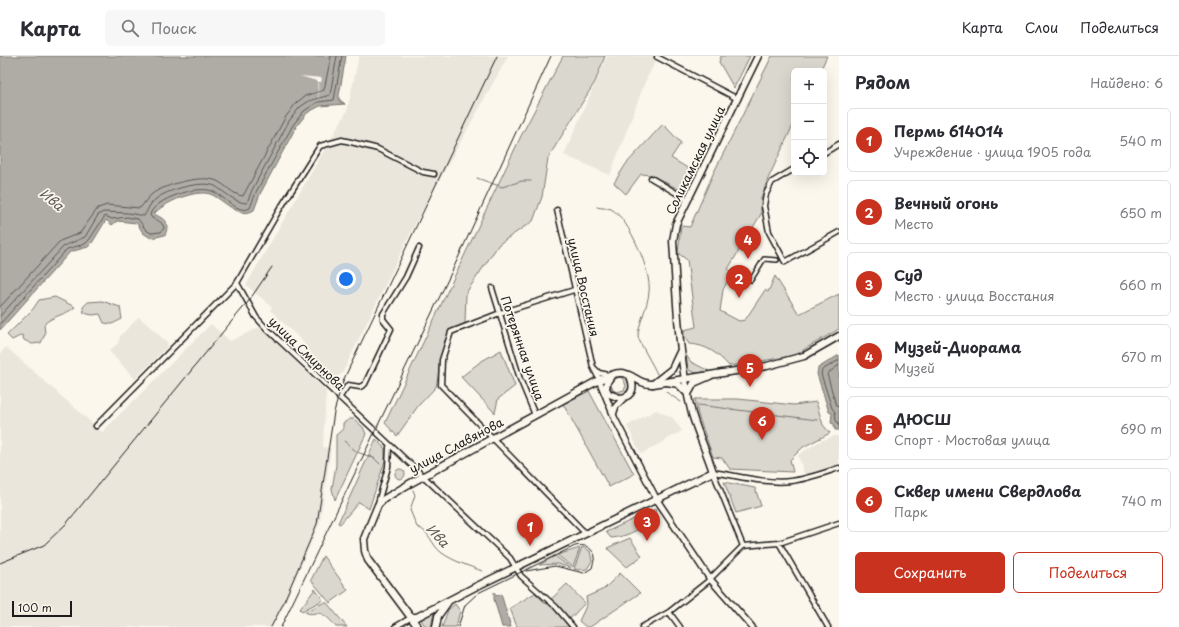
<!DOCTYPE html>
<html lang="ru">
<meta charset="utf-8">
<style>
:root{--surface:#fff;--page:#f7f7f7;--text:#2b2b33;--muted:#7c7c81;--line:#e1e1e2;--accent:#c8321e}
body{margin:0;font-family:"Playpen Sans",sans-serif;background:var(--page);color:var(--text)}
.controls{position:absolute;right:12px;top:12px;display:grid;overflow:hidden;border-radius:6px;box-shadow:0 4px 16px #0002}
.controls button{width:36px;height:36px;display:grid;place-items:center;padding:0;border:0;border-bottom:1px solid var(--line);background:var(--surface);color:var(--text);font:20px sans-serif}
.scale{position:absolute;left:12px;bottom:10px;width:60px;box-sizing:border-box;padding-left:4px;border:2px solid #1c1c1c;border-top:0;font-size:11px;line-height:14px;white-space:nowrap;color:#1c1c1c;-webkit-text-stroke:3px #fbf7ec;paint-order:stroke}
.you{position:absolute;left:346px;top:223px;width:14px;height:14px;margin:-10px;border:3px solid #fff;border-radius:50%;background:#1a73e8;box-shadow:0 0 0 6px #1a73e833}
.badge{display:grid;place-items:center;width:26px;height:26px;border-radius:50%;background:var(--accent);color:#fff;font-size:13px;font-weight:700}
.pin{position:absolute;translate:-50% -33px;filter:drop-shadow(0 1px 2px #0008)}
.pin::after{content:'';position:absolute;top:21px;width:14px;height:12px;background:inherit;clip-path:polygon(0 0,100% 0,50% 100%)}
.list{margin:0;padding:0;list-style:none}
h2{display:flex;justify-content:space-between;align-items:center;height:52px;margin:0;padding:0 16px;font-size:17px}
h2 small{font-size:13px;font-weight:400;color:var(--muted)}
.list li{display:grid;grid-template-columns:26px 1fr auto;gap:12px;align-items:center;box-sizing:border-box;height:64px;margin:0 8px 8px;padding:0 8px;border:1px solid var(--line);border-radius:6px}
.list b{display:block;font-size:15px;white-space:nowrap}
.list p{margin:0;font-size:13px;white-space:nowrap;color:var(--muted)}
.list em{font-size:13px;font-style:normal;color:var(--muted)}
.actions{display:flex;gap:8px;padding:12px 16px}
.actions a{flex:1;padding:9px 0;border:1px solid var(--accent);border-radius:6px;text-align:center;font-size:14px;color:var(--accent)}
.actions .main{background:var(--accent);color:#fff}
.icon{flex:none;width:22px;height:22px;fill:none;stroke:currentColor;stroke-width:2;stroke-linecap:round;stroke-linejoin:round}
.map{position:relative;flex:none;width:839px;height:571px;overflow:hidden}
header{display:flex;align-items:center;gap:24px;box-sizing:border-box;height:56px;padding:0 20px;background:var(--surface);border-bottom:1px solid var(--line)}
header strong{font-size:19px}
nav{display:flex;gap:22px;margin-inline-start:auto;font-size:14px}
.search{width:280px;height:36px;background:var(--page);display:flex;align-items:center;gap:10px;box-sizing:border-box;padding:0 14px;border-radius:6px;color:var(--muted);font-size:15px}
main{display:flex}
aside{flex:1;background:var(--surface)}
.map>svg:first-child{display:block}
.built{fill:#eae6dc}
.green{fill:#dad7ce;stroke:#7b7a75;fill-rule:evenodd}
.water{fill:#afaca5;stroke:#74726e}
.pier{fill:#fbf7ec}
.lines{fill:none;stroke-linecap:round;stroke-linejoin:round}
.shore{stroke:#575653;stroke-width:1}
.stream{stroke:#74726e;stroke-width:1}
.pedestrian-casing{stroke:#1c1c1c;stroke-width:6}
.minor-casing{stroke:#1c1c1c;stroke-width:7}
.tertiary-casing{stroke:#1c1c1c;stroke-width:8}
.secondary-casing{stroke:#1c1c1c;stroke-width:9}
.primary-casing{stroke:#1c1c1c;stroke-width:9}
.pedestrian{stroke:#fbf7ec;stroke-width:3}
.minor{stroke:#fbf7ec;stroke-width:4}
.tertiary{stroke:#fbf7ec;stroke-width:5}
.secondary{stroke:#fbf7ec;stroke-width:6}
.primary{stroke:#fbf7ec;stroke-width:6}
.tram{stroke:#1c1c1c;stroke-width:1}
.rail{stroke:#1c1c1c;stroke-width:1}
.labels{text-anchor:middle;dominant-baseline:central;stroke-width:3.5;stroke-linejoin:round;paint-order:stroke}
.street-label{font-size:12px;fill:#1c1c1c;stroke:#fbf7ec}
.water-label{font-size:13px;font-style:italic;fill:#575653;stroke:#fbf7ec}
</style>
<header>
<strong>Карта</strong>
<div class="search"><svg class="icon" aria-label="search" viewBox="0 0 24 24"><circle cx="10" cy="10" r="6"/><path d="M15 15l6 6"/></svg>Поиск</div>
<nav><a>Карта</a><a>Слои</a><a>Поделиться</a></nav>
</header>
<main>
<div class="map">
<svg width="839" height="571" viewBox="0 0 839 571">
<rect width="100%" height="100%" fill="#fbf7ec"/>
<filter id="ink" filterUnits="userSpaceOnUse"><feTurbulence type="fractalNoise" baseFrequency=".025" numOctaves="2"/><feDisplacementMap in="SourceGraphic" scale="8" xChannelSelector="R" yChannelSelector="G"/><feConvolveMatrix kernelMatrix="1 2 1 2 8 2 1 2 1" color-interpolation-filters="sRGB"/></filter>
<g filter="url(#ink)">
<!-- built -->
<path class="built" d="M 359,0 L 508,0 L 411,176 L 342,318 L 329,323 L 303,286 L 270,254 L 272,251 L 246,229 L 347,55 Z
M 607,0 L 658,0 L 645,26 L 610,119 L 564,99 Z
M 139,261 L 168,287 L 167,291 L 135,323 L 109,295 L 118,287 L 120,280 Z
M 211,268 L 230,285 L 260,271 L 326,335 L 323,391 L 331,392 L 320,466 L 284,549 L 272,571 L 0,571 L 0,298 L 6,291 L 102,376 Z
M 656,354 L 673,362 L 682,375 L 641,398 L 627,370 Z
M 835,380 L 839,381 L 839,409 L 805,421 L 798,399 L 820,385 Z"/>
<!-- green -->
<path class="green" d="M 563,0 L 605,0 L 595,26 L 548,102 L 542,141 L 533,165 L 499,188 L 466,237 L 465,267 L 445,284 L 436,331 L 418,350 L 397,380 L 385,367 L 521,80 Z
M 721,0 L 750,0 L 734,32 L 719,6 Z
M 772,0 L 827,0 L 820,15 L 794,15 L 794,67 L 768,123 L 761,142 L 761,158 L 728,213 L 732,216 L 723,234 L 720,255 L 739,265 L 745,264 L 765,234 L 768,236 L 775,220 L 799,258 L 839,238 L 839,273 L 803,294 L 803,297 L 799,299 L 729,310 C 717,297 707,289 689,288 L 684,280 L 684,274 L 696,271 L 687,204 L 678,197 L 681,170 L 690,171 L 713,118 Z
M 663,68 L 681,87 L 671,102 L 694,116 L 682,135 L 651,119 L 641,118 L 626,138 L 614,127 L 626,108 Z
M 55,241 L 75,251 C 66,259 54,259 44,268 L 45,278 L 41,287 L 32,288 L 24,284 L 22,279 L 12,284 L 7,279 L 33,253 L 39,244 Z
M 88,246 L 102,245 L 120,251 L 122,263 L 112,268 L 104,267 L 100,258 L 92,259 L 84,257 L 83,251 Z
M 501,294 L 515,330 L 498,343 L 495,357 L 461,321 L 480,306 Z
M 686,299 L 691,306 L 709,315 L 697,317 L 690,315 L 688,312 Z
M 615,320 L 624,321 C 632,328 629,337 619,339 L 611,334 L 611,325 ZM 620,321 L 624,324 L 626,330 L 624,334 L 617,336 L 613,334 L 611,329 L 615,323 Z
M 589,335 L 634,418 L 609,431 L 563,348 Z
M 695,343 L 738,343 L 794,349 L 816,346 L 823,369 L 830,377 L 803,391 L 790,404 L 793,416 L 730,413 L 722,402 L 713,401 L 698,359 Z
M 350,363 L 354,363 L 363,371 L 366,378 L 335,444 L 332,433 L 336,409 L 336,379 L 343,373 L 343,367 Z
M 376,383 L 385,393 L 385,405 L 369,453 L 359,446 L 340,468 L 338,467 Z
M395 418a5 5 0 1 1 10 0a5 5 0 1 1-10 0Z
M 724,426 L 755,432 L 761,450 L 736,457 Z
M 655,453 L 656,456 C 647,471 628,481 611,482 L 606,476 Z
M 630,482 L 642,500 L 627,511 L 607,492 Z
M 582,491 L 590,495 L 592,505 L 587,513 L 579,514 L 574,513 Z
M 580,492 L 573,511 L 557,499 Z
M 323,500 L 348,534 L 330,547 L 311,524 Z
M 555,500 L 571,512 L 558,508 L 539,509 Z
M 620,517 L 640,537 L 590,571 L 586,571 L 579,565 L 587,548 L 586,541 L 604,533 Z
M 567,528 L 585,547 L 567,566 L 571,571 L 517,571 L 510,552 L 535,537 L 546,548 Z
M 315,533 L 323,544 L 302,555 L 300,553 Z
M 325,546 L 327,547 L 347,571 L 336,571 C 331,565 326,558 318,557 C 313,557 310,559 305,556 Z
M 455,548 L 460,555 L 456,571 L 442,571 L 448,554 Z
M 434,556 L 431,571 L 426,571 L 421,564 Z"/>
<!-- water -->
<path class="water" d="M 0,0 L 346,0 L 339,39 L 339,45 L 345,48 L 320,50 L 307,57 L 296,71 L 260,138 L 254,154 C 238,164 224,143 210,138 C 195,133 163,147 154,158 C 165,163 170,167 165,179 L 151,182 L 143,177 L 137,167 L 117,165 L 112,169 L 106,164 L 92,187 L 88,191 L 70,196 L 0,274 Z
M 839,299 L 839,374 L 835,374 L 834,368 L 831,367 L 832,357 L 829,356 L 817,318 L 818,312 Z
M 494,536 L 497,540 L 501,538 L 511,571 L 502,571 L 494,543 Z"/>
<!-- pier -->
<path class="pier" d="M 300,20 L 322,22 L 321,26 L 318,26 L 319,50 L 317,25 Z"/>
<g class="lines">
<!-- shore -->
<path class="shore" d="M 0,251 L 60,185 L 80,177 L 98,152 L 107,149 L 140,152 C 144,148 147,142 152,138 C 164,129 202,118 217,125 C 226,129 233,139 243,140 L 285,62 L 296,47 L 305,40 L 324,34 L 331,0
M 0,260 L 64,190 L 85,181 L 98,159 L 103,156 L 128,157 L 144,160 C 148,154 149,148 156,143 C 166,134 202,124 215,130 C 225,136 235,147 247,147 L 252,134 L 289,65 L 300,51 L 309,45 L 330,39 L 337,0
M 0,268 L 67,193 L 85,188 L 89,184 L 105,160 L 112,163 L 127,161 L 138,163 L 146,174 L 151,177 L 161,176 L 164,172 C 162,165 158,165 152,162 L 150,159 C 153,143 198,129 212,135 C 223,139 238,159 250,152 L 256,136 L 293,69 L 304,55 L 318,46 L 334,44 L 342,0
M 839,304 L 822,314 L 821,318 L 832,352 L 835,356 L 836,364 L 839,370
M 839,309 L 827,318 L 836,349 L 839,352"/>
<!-- stream -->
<path class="stream" d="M 339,43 L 345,48
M 477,122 L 502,131 L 522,125 L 531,125
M 597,151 C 601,153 607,151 611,153 C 629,162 652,217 649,236 C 648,250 638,269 638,280 C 638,285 654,310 657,318
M 666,336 L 681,346
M 698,349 L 817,364
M 344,385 L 357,396 L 374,402 L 380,408
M 413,434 L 415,439 L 410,454 L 417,471 C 430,475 431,489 442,497 C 453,505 469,510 482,515"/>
<defs>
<path id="pedestrian" d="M 751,224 L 764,203 L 777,204"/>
<path id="minor" d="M 657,1 L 738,43
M 824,97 L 839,88
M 794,113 L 772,126 L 766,138 L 764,150 L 769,176 L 785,206 L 839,176
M 651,122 L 688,144
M 557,154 L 593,311 L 600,325
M 237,227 L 256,261 L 266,272 L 510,502 L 521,520 L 556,551 L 573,571
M 492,232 L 520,323 L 535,359
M 574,234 L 500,257 L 451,276 L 442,304 L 441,329 L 586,478
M 594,312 L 599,317 L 609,319
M 339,342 L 348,329 L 360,331 L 365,328 L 391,273 L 383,263 L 383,258 L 406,221 L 419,192
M 96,370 L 237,227 L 278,156 L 320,90 L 342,84 L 351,86 L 378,93 L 423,116 L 434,118
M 713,416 C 739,420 765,428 791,425 C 807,423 823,417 839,412
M 713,416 L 743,490
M 378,447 L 388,411 L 389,391
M 779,487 L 828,571
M 669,556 L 680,571
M 395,571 L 412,561
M 642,571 L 669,556 L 707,526 L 743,490 L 779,487 L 839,467"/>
<path id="tertiary" d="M 599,324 L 615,363 L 657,444 L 710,523 L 752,571
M 613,359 L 616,350 L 624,342"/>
<path id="secondary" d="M 653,328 L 767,310 L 804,300 L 839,280"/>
<path id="primary" d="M 611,320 L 607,326 L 606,333 L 609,338 L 620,342 C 633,341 635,331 630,320
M 667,326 L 678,328 L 688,338
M 688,338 L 694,327 L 710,320
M 412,561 L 417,561 L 473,532 L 713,416 C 707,397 698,378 692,358 C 678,302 677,243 673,185 L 676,168 L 758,0
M 418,571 L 368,504 L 365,495 L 364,483 L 378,449 L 384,443 L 409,428 L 599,324 C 605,322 613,317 620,317 C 632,316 638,329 653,328 L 672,313 L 680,296
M 436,571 L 438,560 L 448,546"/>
</defs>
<!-- pedestrian casing -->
<use href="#pedestrian" class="pedestrian-casing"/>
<!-- minor casing -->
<use href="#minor" class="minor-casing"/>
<!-- tertiary casing -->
<use href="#tertiary" class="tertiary-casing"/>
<!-- secondary casing -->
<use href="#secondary" class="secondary-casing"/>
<!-- primary casing -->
<use href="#primary" class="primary-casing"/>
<!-- pedestrian -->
<use href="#pedestrian" class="pedestrian"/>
<!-- minor -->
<use href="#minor" class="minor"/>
<!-- tertiary -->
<use href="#tertiary" class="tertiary"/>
<!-- secondary -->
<use href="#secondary" class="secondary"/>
<!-- primary -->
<use href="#primary" class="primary"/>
<!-- tram -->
<path class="tram" d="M 458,571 L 465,549 L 478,537 L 575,490 C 584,488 592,491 595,500 L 592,512 L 584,517 L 555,510 L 526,515"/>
<!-- rail -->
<path class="rail" d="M 0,507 L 44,489 L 66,468 L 226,272 L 248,246 L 272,211
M 271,571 L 282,550 L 317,468 L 334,356 L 343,325 L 497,0
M 281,571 L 453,213 L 551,0"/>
</g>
</g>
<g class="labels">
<!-- street labels -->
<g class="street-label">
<text transform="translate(695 104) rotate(-64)">Соликамская улица</text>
<text transform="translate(584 231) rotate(77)">улица Восстания</text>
<text transform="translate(523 292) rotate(71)">Потерянная улица</text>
<text transform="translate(307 297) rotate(44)">улица Смирнова</text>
<text transform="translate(456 389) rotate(-28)">улица Славянова</text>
</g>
<!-- water labels -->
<g class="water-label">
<text transform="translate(52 143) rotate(39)">Ива</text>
<text transform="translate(438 479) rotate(47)">Ива</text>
</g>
</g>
</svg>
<div class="controls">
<button>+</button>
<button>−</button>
<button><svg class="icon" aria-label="locate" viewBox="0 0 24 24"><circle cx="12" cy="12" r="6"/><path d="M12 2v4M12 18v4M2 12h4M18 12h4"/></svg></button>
</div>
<div class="scale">100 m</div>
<div class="you"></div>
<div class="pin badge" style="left:530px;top:490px">1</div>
<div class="pin badge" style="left:739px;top:242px">2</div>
<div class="pin badge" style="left:647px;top:485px">3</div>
<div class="pin badge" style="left:748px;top:203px">4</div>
<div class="pin badge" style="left:750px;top:331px">5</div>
<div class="pin badge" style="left:762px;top:384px">6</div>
</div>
<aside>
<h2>Рядом<small>Найдено: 6</small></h2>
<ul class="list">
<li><span class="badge">1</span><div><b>Пермь 614014</b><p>Учреждение · улица 1905 года</p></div><em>540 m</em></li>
<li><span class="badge">2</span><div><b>Вечный огонь</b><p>Место</p></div><em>650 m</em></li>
<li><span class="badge">3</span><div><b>Суд</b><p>Место · улица Восстания</p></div><em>660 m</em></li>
<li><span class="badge">4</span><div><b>Музей-Диорама</b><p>Музей</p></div><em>670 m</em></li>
<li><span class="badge">5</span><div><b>ДЮСШ</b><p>Спорт · Мостовая улица</p></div><em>690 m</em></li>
<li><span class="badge">6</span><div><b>Сквер имени Свердлова</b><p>Парк</p></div><em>740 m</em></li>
</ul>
<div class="actions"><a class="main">Сохранить</a><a>Поделиться</a></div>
</aside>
</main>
